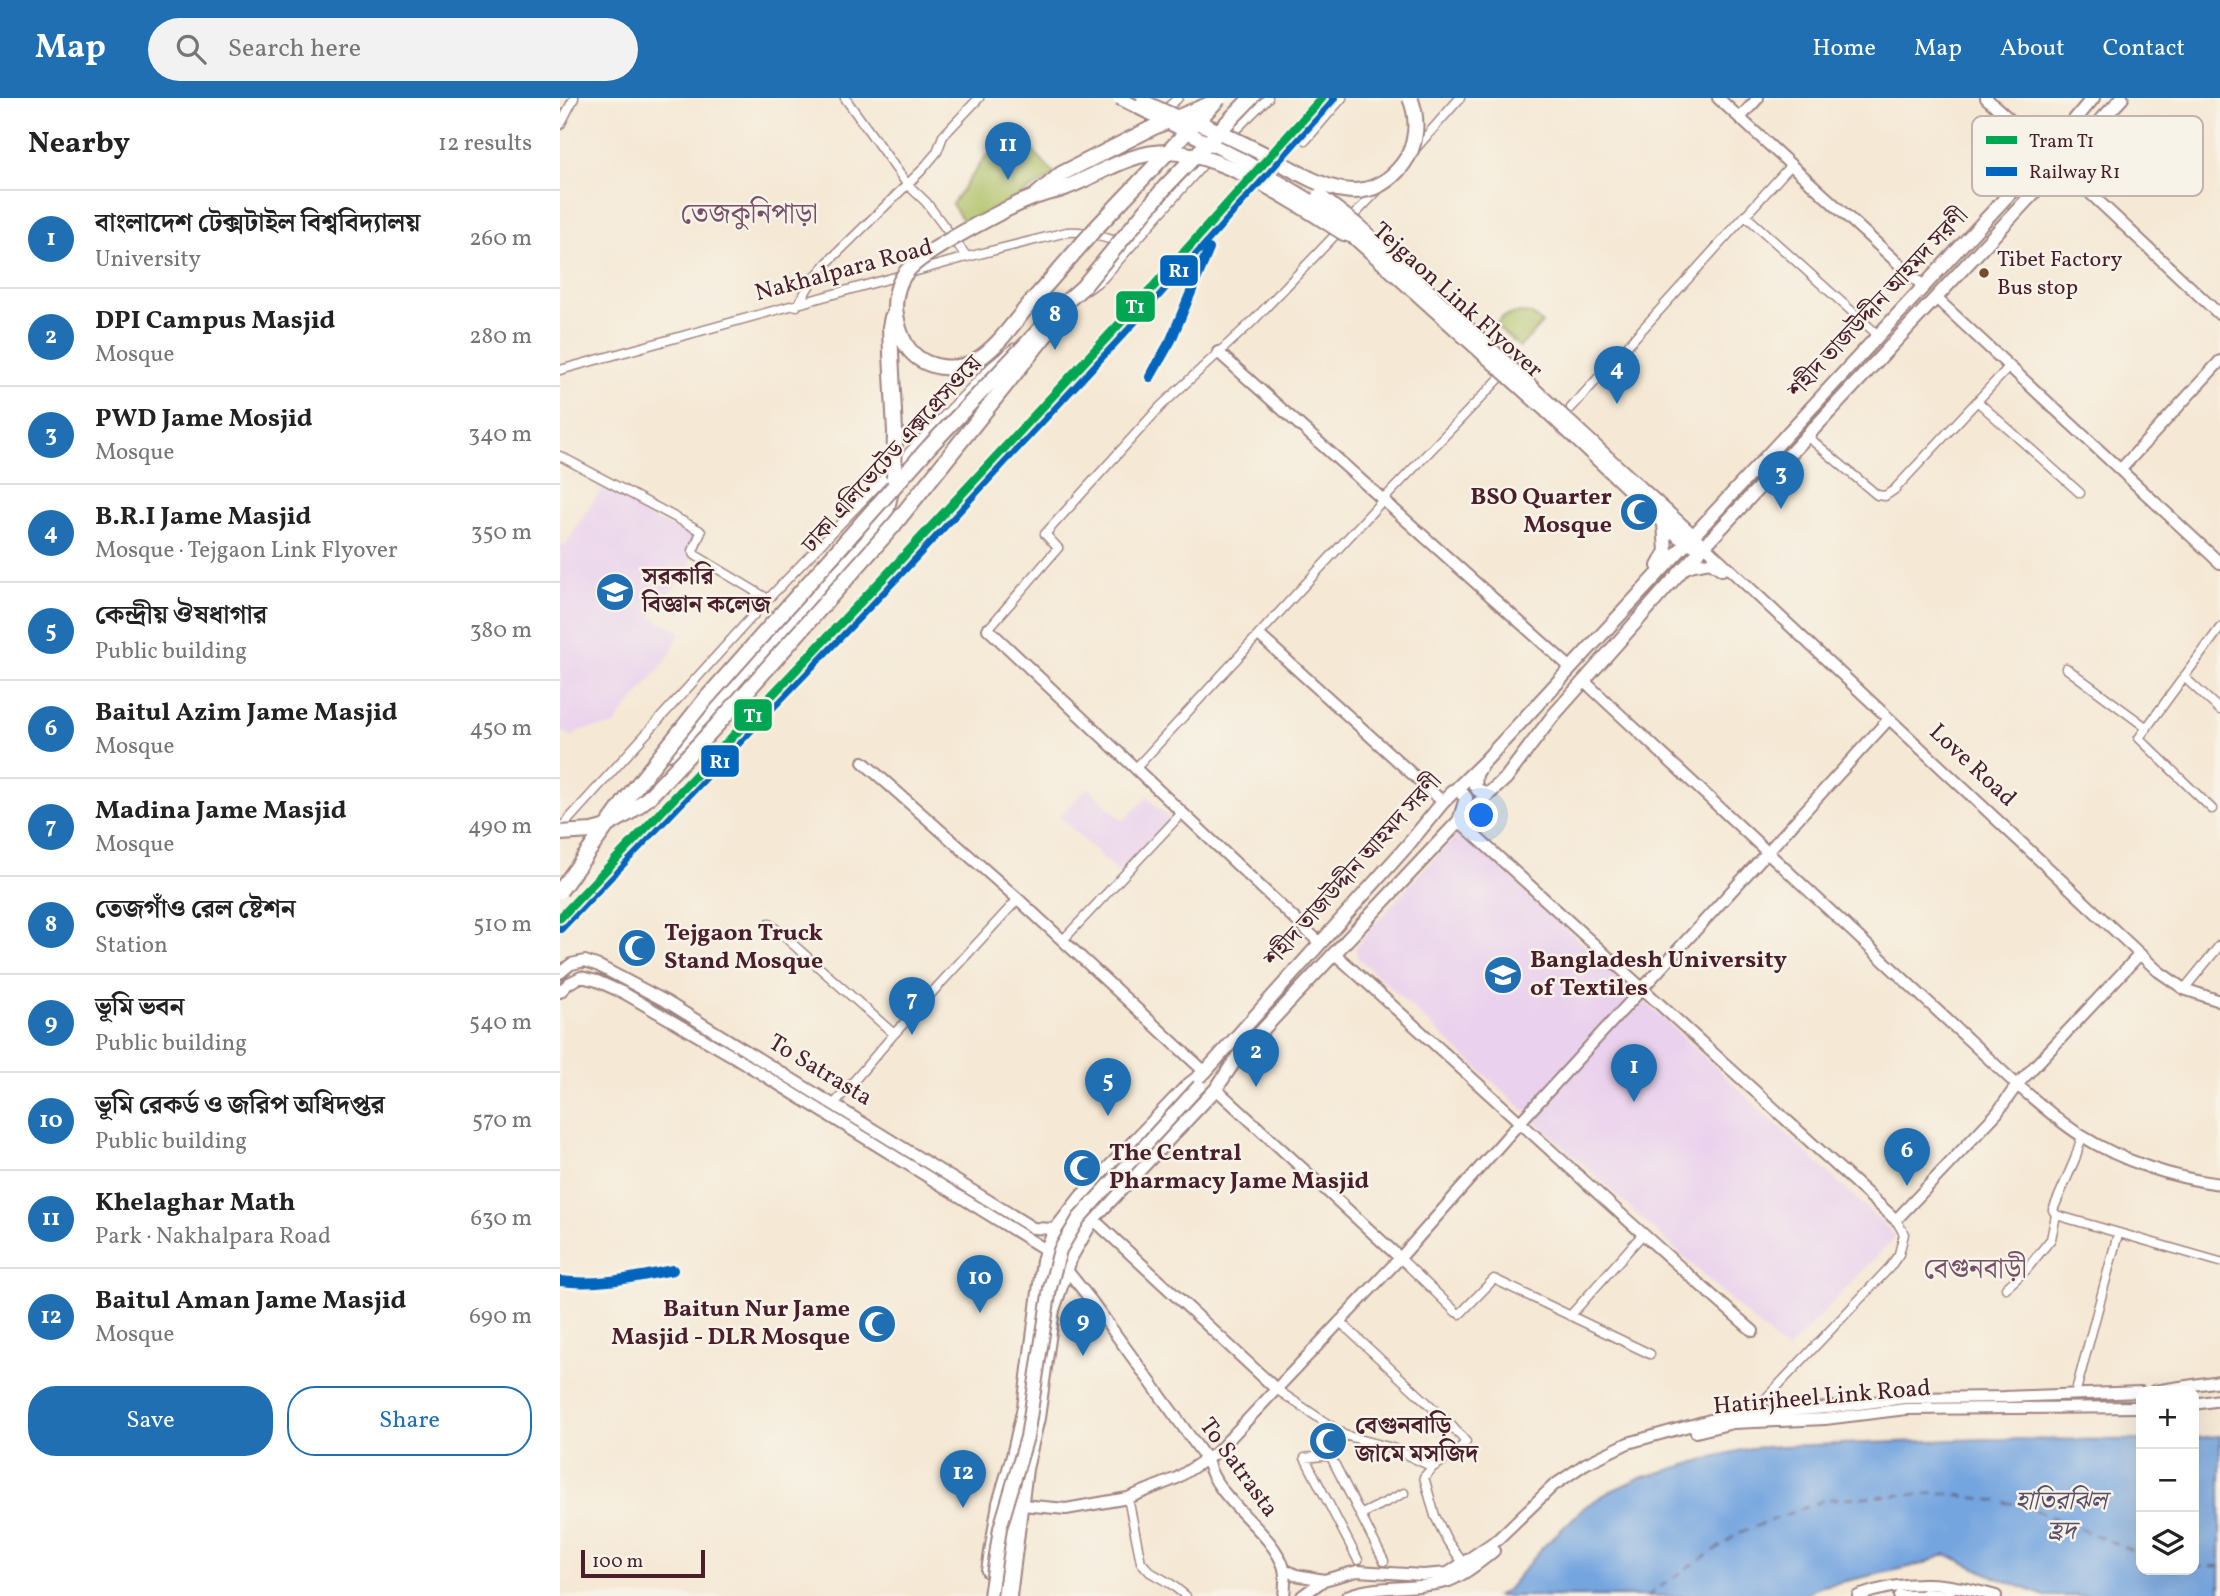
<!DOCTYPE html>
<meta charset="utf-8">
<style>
:root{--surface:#fff;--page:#f2f2f2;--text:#222;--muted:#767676;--line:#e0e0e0;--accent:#1f6fb2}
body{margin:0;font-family:Vollkorn,"Noto Serif Bengali",serif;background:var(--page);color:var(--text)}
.controls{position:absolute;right:21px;bottom:21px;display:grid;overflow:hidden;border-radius:14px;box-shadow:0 7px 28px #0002}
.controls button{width:63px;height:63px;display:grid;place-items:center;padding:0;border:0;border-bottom:2px solid var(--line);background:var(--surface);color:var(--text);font:35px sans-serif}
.scale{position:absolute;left:21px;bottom:18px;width:124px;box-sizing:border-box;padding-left:7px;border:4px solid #4a1f2b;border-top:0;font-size:19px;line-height:24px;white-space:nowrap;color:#4a1f2b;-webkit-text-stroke:5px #f7f3e8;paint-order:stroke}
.you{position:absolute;left:922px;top:718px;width:24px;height:24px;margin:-18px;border:5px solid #fff;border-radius:50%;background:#1a73e8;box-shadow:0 0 0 10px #1a73e833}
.badge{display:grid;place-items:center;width:46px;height:46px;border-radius:50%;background:var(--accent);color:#fff;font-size:23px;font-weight:700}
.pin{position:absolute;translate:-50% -58px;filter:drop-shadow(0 2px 4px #0008)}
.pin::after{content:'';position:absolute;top:37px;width:24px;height:21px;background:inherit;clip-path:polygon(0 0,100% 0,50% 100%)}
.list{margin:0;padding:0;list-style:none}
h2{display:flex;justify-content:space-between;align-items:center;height:91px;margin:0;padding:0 28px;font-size:30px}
h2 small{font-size:23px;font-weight:400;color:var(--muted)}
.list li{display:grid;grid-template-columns:46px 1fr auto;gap:21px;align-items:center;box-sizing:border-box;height:98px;padding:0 28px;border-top:2px solid var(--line)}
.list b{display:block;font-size:26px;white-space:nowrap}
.list p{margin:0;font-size:23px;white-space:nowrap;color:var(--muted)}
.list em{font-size:23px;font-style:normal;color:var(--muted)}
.actions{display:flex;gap:14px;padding:21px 28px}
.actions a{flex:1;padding:16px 0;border:2px solid var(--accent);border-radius:28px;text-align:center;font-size:24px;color:var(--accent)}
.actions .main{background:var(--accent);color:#fff}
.icon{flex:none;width:38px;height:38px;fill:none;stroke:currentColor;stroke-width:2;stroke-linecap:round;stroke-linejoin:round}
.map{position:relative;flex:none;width:1660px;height:1498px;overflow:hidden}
header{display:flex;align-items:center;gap:42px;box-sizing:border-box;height:98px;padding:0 35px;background:var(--accent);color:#fff}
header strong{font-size:33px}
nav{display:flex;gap:38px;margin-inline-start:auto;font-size:24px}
.search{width:490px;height:63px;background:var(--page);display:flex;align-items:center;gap:18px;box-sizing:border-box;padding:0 24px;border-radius:38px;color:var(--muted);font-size:26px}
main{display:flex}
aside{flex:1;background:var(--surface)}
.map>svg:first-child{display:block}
.built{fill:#ead1ed}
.green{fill:#acbf63;stroke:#7b6f47;stroke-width:2}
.water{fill:#75a5df;stroke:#606285;stroke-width:2}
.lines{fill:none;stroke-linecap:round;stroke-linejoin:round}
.ferry{stroke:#594e6a;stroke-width:2;stroke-dasharray:9 7;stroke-linecap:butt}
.street-casing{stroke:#a08480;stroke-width:11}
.secondary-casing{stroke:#a08480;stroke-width:14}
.primary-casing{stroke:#a08480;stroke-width:16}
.highway-casing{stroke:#a08480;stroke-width:18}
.street{stroke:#fff;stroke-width:8}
.secondary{stroke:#fff;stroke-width:10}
.primary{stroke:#fff;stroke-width:12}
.highway{stroke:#fff;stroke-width:14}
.primary-bridge-casing{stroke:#a08480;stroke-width:16;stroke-linecap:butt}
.highway-bridge-casing{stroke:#a08480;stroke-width:18;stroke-linecap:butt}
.primary-bridge{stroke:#fff;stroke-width:12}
.highway-bridge{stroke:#fff;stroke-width:14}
.rail-1-casing{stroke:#f7f3e8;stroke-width:16}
.rail-1{stroke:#0065bd;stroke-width:10}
.tram-1-casing{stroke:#f7f3e8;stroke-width:14}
.tram-1{stroke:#00a651;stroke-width:9}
.bus-dot{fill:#7a4b2a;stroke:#f7f3e8;stroke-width:2.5}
.labels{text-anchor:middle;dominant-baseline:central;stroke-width:5;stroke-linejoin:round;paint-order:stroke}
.bus-label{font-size:22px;fill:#4a1f2b;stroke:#f7f3e8;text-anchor:start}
.street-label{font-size:24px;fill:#4a1f2b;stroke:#f7f3e8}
.poi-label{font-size:24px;font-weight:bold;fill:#4a1f2b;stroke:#f7f3e8;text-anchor:start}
.water-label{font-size:26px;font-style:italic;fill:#594e6a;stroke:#f7f3e8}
.quarter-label{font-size:28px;fill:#76506a;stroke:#f7f3e8}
.key{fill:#f7f3e8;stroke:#c3b3af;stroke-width:2}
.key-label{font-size:19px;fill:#4a1f2b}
.line-badge{stroke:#f7f3e8;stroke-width:2.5}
.badge-label{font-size:19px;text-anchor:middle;font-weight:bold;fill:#fff}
</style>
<header>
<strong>Map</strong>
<div class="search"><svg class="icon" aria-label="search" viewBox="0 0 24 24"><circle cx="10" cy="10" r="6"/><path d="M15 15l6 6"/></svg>Search here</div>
<nav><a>Home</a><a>Map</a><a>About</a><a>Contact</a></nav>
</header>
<main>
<aside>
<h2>Nearby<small>12 results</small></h2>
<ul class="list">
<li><span class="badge">1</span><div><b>বাংলাদেশ টেক্সটাইল বিশ্ববিদ্যালয়</b><p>University</p></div><em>260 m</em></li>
<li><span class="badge">2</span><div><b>DPI Campus Masjid</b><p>Mosque</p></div><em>280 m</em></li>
<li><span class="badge">3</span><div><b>PWD Jame Mosjid</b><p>Mosque</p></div><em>340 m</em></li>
<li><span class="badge">4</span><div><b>B.R.I Jame Masjid</b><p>Mosque · Tejgaon Link Flyover</p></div><em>350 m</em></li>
<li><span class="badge">5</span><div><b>কেন্দ্রীয় ঔষধাগার</b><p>Public building</p></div><em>380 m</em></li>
<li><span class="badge">6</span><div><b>Baitul Azim Jame Masjid</b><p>Mosque</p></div><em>450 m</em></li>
<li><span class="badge">7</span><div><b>Madina Jame Masjid</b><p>Mosque</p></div><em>490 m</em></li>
<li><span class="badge">8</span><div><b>তেজগাঁও রেল ষ্টেশন</b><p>Station</p></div><em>510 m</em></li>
<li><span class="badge">9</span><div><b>ভূমি ভবন</b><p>Public building</p></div><em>540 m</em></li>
<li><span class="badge">10</span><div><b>ভূমি রেকর্ড ও জরিপ অধিদপ্তর</b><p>Public building</p></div><em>570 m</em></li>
<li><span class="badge">11</span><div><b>Khelaghar Math</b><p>Park · Nakhalpara Road</p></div><em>630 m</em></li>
<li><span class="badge">12</span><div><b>Baitul Aman Jame Masjid</b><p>Mosque</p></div><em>690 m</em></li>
</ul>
<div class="actions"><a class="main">Save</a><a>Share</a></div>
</aside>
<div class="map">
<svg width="1660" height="1498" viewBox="0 0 1660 1498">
<rect width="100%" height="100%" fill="#f7f3e8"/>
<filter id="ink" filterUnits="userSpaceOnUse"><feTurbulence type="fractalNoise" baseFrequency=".0143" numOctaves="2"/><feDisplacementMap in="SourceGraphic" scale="14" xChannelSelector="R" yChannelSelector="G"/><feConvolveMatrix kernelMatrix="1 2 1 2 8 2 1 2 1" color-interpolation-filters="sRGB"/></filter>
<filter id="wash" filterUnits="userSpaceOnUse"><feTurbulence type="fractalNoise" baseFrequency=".00686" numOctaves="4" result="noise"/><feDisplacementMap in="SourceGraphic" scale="28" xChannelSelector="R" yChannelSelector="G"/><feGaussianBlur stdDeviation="1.57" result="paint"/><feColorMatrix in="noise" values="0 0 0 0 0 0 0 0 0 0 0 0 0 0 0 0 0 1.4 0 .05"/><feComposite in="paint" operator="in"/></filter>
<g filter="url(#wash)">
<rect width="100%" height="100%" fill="#f5e8d4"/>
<!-- built -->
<path class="built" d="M 44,388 L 67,401 L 93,422 L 136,438 L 129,471 L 90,518 L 121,534 L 107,561 L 53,628 L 20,632 L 13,639 L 3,633 L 0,636 L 0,446 L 5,448 L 25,415 Z
M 528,689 L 563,723 L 587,699 L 612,723 L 561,777 L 500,719 Z
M 901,732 L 1336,1138 L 1226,1253 L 798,860 L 795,851 L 806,835 Z"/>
<!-- green -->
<path class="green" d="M 449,47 L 470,49 L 495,76 L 477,88 L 406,127 L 392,106 L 426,58 Z
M 956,215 L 971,216 L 982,225 L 960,249 L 935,227 L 943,219 Z"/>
<!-- water -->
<path class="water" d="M 1660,1338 L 1660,1498 L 1485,1498 L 1435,1479 L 1386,1456 L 1363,1466 L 1259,1489 L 1243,1498 L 937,1498 L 947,1492 L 982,1450 L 1026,1408 L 1049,1394 L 1077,1381 L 1157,1358 L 1191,1350 L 1223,1348 L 1423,1341 L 1581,1342 L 1581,1472 L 1634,1472 L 1634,1340 Z"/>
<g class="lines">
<!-- ferry -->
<path class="ferry" d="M 1634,1467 L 1643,1469 L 1660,1468
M 1087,1498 L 1181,1434 L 1267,1401 L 1383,1395 L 1463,1407 L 1581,1456"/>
</g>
</g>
<g filter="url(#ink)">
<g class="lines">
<defs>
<path id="street" d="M 285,0 L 347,86 L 366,104 L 407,159
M 606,11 L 618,0
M 0,27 L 14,0
M 746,42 L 782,0
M 855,51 L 900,0
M 1186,118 L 1318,237
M 527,192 L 543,180 L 662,45 L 708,0
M 237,208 L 254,180 L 267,165 L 361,73 L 377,54 L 383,38 L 419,0
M 0,272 L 407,159 L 507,134 C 525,132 542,140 561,144
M 1417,303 L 1520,395
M 1011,310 L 1231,67
M 1248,339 L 1317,397 L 1325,398 L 1334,392 L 1449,269
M 0,358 L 139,432 L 141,434 L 133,453 L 135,457 L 208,501
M 428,531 L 498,450 L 485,436 L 601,308 L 693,223 L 821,89
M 1506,570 L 1587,630
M 1624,579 L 1660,612
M 575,671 L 822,403 L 958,261
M 1652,711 L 1579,640 L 1660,530
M 0,731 L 208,501 L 432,268 L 454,250
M 209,825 L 334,936
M 503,842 L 622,715
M 1624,891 L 1660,847
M 275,1005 L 334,936 L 458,801
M 1522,1038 L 1515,1061 L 1493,1112 L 1496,1117 L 1660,1164
M 840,1160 L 896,1214 L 900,1216 L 934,1181 L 1090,1256
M 1446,1190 L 1466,1172 L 1491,1141 L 1496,1117
M 1010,1218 L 1082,1137
M 1517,1289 L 1558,1136
M 716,1291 L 784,1337 L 832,1350 L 873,1369 L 892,1358 L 906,1344 L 888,1324 L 779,1223
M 1193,1314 L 1330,1169 L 1339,1156 L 1344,1136 L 1336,1122
M 784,1337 L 771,1353 L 771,1359 L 824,1463
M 771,1357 L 745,1360 L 798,1462
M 873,1369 L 864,1379 L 875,1418 L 888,1444 L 901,1462
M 568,1400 L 581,1464 L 590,1474 L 611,1486 L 626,1498
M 800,1417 L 844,1395"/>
<path id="secondary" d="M 1158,0 L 1363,188
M 1426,0 L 1487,55
M 1180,20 L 1198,0
M 1500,67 L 1660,217
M 1376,200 L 1660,465
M 658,254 L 1011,570
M 1561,371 L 1660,263
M 1145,448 L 1598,873 L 1624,891 L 1660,903
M 1123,471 L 1134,467 L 1150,464 L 1162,472
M 428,531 L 759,844
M 700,538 L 883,704
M 1024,583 L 1457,987 C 1478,1004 1499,1024 1522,1038 C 1562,1063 1613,1080 1660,1086
M 303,664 L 458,801 L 645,974
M 899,723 L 1336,1122 L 1437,1015 L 1457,987 L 1580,856
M 775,856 C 915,981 1051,1111 1193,1233
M 0,875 L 11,866 L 25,863 L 39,868 L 107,904 L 473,1130 L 496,1131
M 0,894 L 9,885 L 21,879 L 37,883 L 64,895 L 176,960 L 486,1152
M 656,991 L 840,1160
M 533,1121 L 716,1291
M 506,1171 L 530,1201 L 647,1362 C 657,1404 711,1431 724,1470 C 726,1479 725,1489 724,1498
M 1594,1293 L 1660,1283
M 1634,1306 L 1660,1302
M 1136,1334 L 1173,1325 L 1265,1321 L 1346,1311 L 1581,1309
M 462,1407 L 506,1411 L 568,1400 L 617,1380 L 657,1354 L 840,1160 L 961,1023 L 1329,621
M 724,1471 L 736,1477 L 764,1482
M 1365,1496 L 1391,1498
M 742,1498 L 764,1482 L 797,1473 L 863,1477 L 888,1475 L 938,1441 L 993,1388 L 1025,1366 L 1068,1345 L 1168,1317 L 1268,1310 L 1344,1300 L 1444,1299 L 1581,1294
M 787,1498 C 821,1485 855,1493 889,1483 C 905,1477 921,1464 934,1453
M 1298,1498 C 1348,1480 1386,1484 1436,1498
M 1339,1498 L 1368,1498"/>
<path id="primary" d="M 1061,372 L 1139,443
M 1055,378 L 1119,439 L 1134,447
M 1098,468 L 1106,453 L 1104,426
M 920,670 L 916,676 L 915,688 L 918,692 L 928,696
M 892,693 L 900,693 L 906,700 L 900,720
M 502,1168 L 486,1152 L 496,1131 L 521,1099 L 627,988 L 645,974 L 847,748 L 883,704 L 924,664 L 1487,55 L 1533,0
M 428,1473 L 439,1405 L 453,1358 L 464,1309 L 483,1163 L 486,1152 L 490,1155
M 441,1498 L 449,1431 L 457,1398
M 450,1498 L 466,1371 L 478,1320 L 493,1212 L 511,1159 L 533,1121 L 656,991 L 678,958 L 899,723 L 946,680 L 992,619 L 1123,471 L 1562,0"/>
<path id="highway" d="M 335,211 C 337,223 339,236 346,247 C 361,271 396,276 418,261 C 438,248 452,227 467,209
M 331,255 L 330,229 L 332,219
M 109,655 L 168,596 L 307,444 L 326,414 L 332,389"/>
</defs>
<!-- street casing -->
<use href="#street" class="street-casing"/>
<!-- secondary casing -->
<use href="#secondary" class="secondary-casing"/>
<!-- primary casing -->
<use href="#primary" class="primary-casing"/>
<!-- highway casing -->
<use href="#highway" class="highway-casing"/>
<!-- street -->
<use href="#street" class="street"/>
<!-- secondary -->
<use href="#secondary" class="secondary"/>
<!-- primary -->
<use href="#primary" class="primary"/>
<!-- highway -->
<use href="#highway" class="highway"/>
<defs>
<path id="primary-bridge" d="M 559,0 L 681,61 L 758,107 L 983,310 L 1055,378
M 583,3 L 624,22
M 759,97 L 799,128 L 1061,372
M 430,1498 L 440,1430 L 467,1339 L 490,1190 L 500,1152 L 519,1120 L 639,988"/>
<path id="highway-bridge" d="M 638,24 C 662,35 686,47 710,59 C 754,83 803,118 843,66 C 857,48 859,21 850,0
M 474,99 L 501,76 L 594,29 L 650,6
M 467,209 L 535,131 L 659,0
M 335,211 C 335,196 338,183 348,172 C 364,153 446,110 472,100 C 483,95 496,94 507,89 C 540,76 570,54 607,54 C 664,55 736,105 784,135 L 794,138
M 331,255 L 335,334 L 334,380
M 0,735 L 32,733 L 43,730 L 69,715 L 88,700 L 156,628 L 334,427 L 488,234
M 0,793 L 70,696 L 144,603 L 369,349 L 507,203 L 523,189 L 606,88 L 691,0"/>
</defs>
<!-- primary-bridge casing -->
<use href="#primary-bridge" class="primary-bridge-casing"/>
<!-- highway-bridge casing -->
<use href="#highway-bridge" class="highway-bridge-casing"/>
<!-- primary-bridge -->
<use href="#primary-bridge" class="primary-bridge"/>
<!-- highway-bridge -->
<use href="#highway-bridge" class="highway-bridge"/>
<defs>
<path id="rail-1" d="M 590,279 L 611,242 L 649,151
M 0,830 L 337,478 L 582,214 L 773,0
M 0,1183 C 39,1188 76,1179 113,1172"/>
</defs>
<!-- rail-1 casing -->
<use href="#rail-1" class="rail-1-casing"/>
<!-- rail-1 -->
<use href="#rail-1" class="rail-1"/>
<defs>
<path id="tram-1" d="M 0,820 L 331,472 L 576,208 L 762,0"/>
</defs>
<!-- tram-1 casing -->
<use href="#tram-1" class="tram-1-casing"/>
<!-- tram-1 -->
<use href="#tram-1" class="tram-1"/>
</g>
</g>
<!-- icons -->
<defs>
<symbol id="mosque-disc" viewBox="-11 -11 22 22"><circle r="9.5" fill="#1f6fb2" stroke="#f7f3e8"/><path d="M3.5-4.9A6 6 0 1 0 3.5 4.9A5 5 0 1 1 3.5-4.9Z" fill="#fff"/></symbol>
<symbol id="university-disc" viewBox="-11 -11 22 22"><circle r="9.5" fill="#1f6fb2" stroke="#f7f3e8"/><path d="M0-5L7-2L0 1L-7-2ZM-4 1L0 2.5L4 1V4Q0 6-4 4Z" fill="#fff"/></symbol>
</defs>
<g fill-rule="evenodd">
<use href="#mosque-disc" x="1057" y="392" width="44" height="44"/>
<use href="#university-disc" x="33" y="472" width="44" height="44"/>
<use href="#mosque-disc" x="55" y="828" width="44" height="44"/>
<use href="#university-disc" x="921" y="855" width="44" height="44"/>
<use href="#mosque-disc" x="500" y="1048" width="44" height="44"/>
<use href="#mosque-disc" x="295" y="1204" width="44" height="44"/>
<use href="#mosque-disc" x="746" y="1321" width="44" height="44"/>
</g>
<!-- markers -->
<circle class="bus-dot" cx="1424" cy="175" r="6"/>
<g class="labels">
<!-- bus labels -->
<g class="bus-label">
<text x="1437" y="162">Tibet Factory<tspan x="1437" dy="28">Bus stop</tspan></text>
</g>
<!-- street labels -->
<g class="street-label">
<text transform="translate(284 173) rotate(-15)">Nakhalpara Road</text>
<text transform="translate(897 203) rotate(42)">Tejgaon Link Flyover</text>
<text transform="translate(1319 206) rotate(-47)">শহীদ তাজউদ্দীন আহমদ সরণী</text>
<text transform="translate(333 357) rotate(-48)">ঢাকা এলিভেটেড এক্সপ্রেসওয়ে</text>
<text transform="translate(1412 668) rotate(43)">Love Road</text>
<text transform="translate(794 773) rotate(-48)">শহীদ তাজউদ্দীন আহমদ সরণী</text>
<text transform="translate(260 973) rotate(31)">To Satrasta</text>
<text transform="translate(1262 1300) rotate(-5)">Hatirjheel Link Road</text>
<text transform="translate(678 1370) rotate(54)">To Satrasta</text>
</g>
<!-- poi labels -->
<g class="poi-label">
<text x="1052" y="400" text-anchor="end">BSO Quarter<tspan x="1052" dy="28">Mosque</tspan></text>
<text x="82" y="480">সরকারি<tspan x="82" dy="28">বিজ্ঞান কলেজ</tspan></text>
<text x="104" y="836">Tejgaon Truck<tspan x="104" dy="28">Stand Mosque</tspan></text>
<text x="970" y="863">Bangladesh University<tspan x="970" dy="28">of Textiles</tspan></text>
<text x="549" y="1056">The Central<tspan x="549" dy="28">Pharmacy Jame Masjid</tspan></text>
<text x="290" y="1212" text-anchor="end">Baitun Nur Jame<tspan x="290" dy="28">Masjid - DLR Mosque</tspan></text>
<text x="795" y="1329">বেগুনবাড়ি<tspan x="795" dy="28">জামে মসজিদ</tspan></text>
</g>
<!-- water labels -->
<g class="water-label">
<text x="1501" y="1404">হাতিরঝিল<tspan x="1501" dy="30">হ্রদ</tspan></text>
</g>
<!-- quarter labels -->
<g class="quarter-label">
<text x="189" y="117">তেজকুনিপাড়া</text>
<text x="1415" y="1172">বেগুনবাড়ী</text>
</g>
</g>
<!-- legend -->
<rect x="1412" y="18" width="231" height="80" rx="10" class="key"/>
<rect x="1426" y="38" width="31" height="8" fill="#00a651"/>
<rect x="1426" y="69" width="31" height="9" fill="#0065bd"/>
<g class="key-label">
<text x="1469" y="49">Tram T1</text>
<text x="1469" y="80">Railway R1</text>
</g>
<g class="line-badge">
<rect x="599" y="156" width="40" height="33" rx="7" fill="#0065bd"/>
<rect x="555" y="192" width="41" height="33" rx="7" fill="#00a651"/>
<rect x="173" y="600" width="40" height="34" rx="7" fill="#00a651"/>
<rect x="140" y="646" width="40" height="34" rx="7" fill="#0065bd"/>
</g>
<g class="badge-label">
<text x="619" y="179">R1</text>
<text x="575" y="215">T1</text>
<text x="193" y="624">T1</text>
<text x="160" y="670">R1</text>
</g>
</svg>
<div class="controls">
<button>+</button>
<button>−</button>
<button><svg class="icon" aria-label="layers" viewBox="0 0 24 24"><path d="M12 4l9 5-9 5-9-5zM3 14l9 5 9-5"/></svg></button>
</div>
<div class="scale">100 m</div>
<div class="you"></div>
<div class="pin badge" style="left:1074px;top:1004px">1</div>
<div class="pin badge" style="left:696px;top:989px">2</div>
<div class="pin badge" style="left:1221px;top:411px">3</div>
<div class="pin badge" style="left:1057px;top:306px">4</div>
<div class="pin badge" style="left:548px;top:1018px">5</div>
<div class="pin badge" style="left:1347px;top:1088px">6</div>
<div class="pin badge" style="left:352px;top:937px">7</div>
<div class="pin badge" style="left:495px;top:252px">8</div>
<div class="pin badge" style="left:523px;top:1258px">9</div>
<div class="pin badge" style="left:420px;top:1215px">10</div>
<div class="pin badge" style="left:448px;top:82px">11</div>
<div class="pin badge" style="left:403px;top:1410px">12</div>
</div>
</main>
